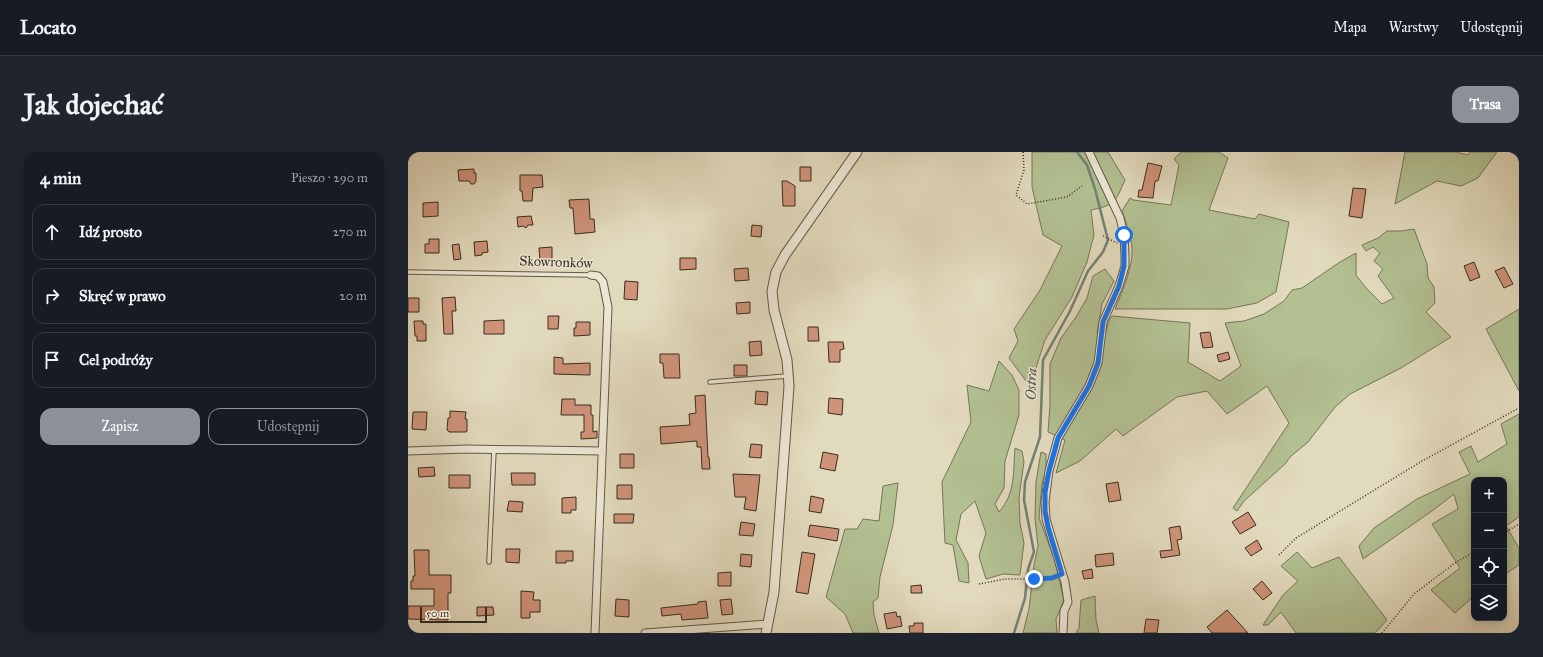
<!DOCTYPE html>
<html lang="pl">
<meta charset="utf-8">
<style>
:root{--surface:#171b24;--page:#20242c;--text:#f1f3f6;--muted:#9ea1a6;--line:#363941;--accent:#8c9099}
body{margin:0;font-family:"IM FELL Great Primer",serif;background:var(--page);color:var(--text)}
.controls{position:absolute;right:12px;bottom:12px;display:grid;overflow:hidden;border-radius:8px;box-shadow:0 2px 10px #0003}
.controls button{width:36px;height:36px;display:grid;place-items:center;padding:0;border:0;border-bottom:1px solid var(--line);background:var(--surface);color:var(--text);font:20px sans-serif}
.scale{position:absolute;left:12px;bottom:10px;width:67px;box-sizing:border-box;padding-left:4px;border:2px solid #3a2d20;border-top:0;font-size:11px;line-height:14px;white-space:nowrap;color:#3a2d20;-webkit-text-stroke:3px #ece7d4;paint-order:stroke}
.stop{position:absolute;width:12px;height:12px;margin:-9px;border:3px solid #1a73e8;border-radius:50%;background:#fff}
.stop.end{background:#1a73e8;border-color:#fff;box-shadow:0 1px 4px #0008}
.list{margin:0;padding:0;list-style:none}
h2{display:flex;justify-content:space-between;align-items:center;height:52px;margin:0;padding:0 16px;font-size:17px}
h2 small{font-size:13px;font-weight:400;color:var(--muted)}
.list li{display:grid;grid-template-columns:26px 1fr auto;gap:12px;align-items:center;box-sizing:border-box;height:56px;margin:0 8px 8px;padding:0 8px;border:1px solid var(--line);border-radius:12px}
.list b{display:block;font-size:15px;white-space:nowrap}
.list em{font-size:13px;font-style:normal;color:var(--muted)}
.actions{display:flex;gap:8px;padding:12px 16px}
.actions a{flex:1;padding:9px 0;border:1px solid var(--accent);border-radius:12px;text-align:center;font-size:14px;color:var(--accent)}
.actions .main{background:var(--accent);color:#fff}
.icon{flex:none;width:22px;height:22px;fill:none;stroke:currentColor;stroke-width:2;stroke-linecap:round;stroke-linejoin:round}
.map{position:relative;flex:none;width:1111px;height:481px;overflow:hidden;border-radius:12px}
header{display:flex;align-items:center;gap:24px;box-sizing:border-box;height:56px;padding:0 20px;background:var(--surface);border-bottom:1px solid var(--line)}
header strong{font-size:19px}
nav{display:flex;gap:22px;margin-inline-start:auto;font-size:14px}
.intro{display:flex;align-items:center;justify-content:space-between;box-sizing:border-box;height:96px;padding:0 24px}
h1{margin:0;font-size:28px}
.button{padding:10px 18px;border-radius:12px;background:var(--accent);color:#fff;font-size:14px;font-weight:700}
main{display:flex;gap:24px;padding:0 24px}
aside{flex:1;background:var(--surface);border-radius:12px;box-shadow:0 2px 10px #0003}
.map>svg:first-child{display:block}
.green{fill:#b2c092;stroke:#767659}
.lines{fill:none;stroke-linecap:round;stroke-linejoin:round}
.stream{stroke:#718275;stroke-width:2.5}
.building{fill:#cf9379;stroke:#3a2d20}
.service-casing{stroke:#645847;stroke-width:5.5}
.minor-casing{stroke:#645847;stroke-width:9}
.tertiary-casing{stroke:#645847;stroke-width:11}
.path{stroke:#3a2d20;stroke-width:1.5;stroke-dasharray:1 2;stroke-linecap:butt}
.service{stroke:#ece7d4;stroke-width:3.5}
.minor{stroke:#ece7d4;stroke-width:7}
.tertiary{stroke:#ece7d4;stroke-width:9}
.route{stroke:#1a73e8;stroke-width:5}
.labels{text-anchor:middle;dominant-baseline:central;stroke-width:3;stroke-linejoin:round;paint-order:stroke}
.street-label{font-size:14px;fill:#3a2d20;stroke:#ece7d4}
.water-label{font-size:15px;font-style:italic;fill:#515044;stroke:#ece7d4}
</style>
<header>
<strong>Locato</strong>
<nav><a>Mapa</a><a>Warstwy</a><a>Udostępnij</a></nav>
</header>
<div class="intro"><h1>Jak dojechać</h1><a class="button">Trasa</a></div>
<main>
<aside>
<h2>4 min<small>Pieszo · 290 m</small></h2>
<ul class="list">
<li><svg class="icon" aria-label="ahead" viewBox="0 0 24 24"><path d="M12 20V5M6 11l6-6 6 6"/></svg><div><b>Idź prosto</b></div><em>270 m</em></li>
<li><svg class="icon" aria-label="right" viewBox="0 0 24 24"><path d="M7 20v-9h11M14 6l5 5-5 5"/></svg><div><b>Skręć w prawo</b></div><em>20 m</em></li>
<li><svg class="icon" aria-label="arrive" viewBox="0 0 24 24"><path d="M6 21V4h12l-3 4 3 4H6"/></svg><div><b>Cel podróży</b></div></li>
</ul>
<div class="actions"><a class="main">Zapisz</a><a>Udostępnij</a></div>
</aside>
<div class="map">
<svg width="1111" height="481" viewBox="0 0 1111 481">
<rect width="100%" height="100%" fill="#e2dabd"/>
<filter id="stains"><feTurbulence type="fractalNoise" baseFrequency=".005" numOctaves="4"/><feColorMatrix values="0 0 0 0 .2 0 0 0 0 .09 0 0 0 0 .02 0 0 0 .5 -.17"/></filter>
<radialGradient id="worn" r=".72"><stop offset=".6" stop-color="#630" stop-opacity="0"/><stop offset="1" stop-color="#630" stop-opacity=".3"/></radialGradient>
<!-- green -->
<path class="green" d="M 624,0 L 700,0 L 717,28 C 707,50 708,53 683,58 L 686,83 L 679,110 L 664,145 L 637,188 L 625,225 L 621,230 L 618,229 L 601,206 L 610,189 L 606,177 L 632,138 L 654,94 L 635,83 L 624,35 Z
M 773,0 L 811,0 L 820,6 L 801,58 L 847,67 L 851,62 L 881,70 L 868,140 L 849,151 L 819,157 L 707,157 C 714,140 722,122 724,104 C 725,89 719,73 714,59 L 722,46 L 725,48 L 763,53 L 771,13 L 766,7 Z
M 997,0 L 1048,0 L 1060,3 L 1062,0 L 1089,0 L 1070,26 L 1053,34 L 1029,29 L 987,52 Z
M 1006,77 L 1019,112 L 1020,126 L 1026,135 L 1027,151 L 1018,160 L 1043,185 L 993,216 L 942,242 L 927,255 L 900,290 L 882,305 L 877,312 L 836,349 L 829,359 L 825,356 L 881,271 L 859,234 L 819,262 L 799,239 L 769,245 L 715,284 L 708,277 L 672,309 L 648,321 L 657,288 L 640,280 L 642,253 L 642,212 L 653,186 L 668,165 L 679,146 L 685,124 L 697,117 L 706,129 L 694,152 L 689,181 L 698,180 L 701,168 L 704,164 L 782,171 L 780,210 L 812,229 L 833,214 L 817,171 L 836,169 L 856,162 L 876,149 L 884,138 L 894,136 L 932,110 L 948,101 L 948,123 L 958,136 L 974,152 L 986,146 L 970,124 L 975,117 L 966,109 L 972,101 L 965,95 L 958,99 L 954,93 L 970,86 L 979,79 L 993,79 Z
M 1111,157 L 1111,239 L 1078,177 Z
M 591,209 L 604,223 L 611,238 L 611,263 L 597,309 L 596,336 L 587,352 L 591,360 C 608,341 605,319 607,296 L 614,299 L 616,310 L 611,345 L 612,371 L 616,391 L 612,423 L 595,422 L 578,427 L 571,404 L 578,381 L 567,349 L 553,362 L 548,388 L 560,411 L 561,431 L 551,429 L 545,393 L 537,391 L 534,330 L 563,270 L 559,233 L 581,239 Z
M 1111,262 L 1111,365 L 1098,374 L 1111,396 L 1111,413 L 1096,423 L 1096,328 L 1066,328 L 1066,444 L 1047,461 L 1023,438 L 1052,416 L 1024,372 L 1050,357 L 1046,342 L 1024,359 L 955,407 L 951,394 L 966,376 L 1009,347 L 1062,322 L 1051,300 L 1063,294 L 1070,310 L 1099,292 L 1093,272 Z
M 633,300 L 638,302 L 638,317 L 634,332 L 631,366 L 646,406 L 656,448 L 648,467 L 649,481 L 615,481 L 621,457 L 626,413 L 630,394 L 627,367 L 628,330 Z
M 490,331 L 485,373 L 472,425 L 470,446 L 465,450 L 466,463 L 471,481 L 445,481 L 437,462 L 418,445 L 437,377 L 449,377 L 455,367 L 471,369 L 475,334 Z
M 889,400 L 904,416 L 931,405 L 979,468 L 967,481 L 888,481 L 873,460 L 860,473 L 855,473 L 875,443 L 890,429 L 873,414 Z
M 687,444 L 688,468 L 691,481 L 668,481 L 671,476 L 673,448 Z"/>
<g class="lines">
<!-- stream -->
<path class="stream" d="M 606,481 L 617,446 L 620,417 L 626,400 L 616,348 L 617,330 L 632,285 L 635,208 L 662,159 L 680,119 L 695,100 L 700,88 L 687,37 L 679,13 L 669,0"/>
</g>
<!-- building -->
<path class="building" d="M 740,11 L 754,14 L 750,29 L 747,29 L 745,46 L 730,45 L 731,38 L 734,38 Z
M 392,15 L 403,15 L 403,29 L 392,29 Z
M 66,17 L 66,21 L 68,21 L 68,29 L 66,32 L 63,32 L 61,29 L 51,29 L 50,18 Z
M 112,23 L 134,23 L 135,35 L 125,36 L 124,49 L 115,49 L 114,39 L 112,39 Z
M 374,29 L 379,29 L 387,34 L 387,54 L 375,54 Z
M 945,36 L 958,37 L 954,66 L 941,64 Z
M 181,47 L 182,67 L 186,67 L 187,80 L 167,82 L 165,56 L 162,56 L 161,48 Z
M 30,50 L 30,64 L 15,65 L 15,51 Z
M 123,64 L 125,73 L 120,73 L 118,76 L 115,74 L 110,75 L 109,65 Z
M 344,73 L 354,74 L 353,85 L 343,84 Z
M 21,87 L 31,87 L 31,101 L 17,101 L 17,92 L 21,92 Z
M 79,89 L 80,100 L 74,101 L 74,103 L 67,104 L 66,90 Z
M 51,92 L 53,107 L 46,108 L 44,93 Z
M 144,95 L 144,109 L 132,110 L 131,96 Z
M 272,106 L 288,106 L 288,117 L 272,118 Z
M 1066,110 L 1072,125 L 1062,129 L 1056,114 Z
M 1096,115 L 1105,132 L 1096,136 L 1087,119 Z
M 340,116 L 341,128 L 327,129 L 326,117 Z
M 217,129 L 230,130 L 229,148 L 216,147 Z
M 47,145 L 48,159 L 44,159 L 45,182 L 36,182 L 34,146 Z
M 0,146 L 11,146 L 11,160 L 0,160 Z
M 342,150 L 342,161 L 329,162 L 328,151 Z
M 140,164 L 151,164 L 150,177 L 140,177 Z
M 96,168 L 96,182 L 76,182 L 76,169 Z
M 6,169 L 15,169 L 15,172 L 18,172 L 18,189 L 9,189 L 9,184 L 7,184 Z
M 168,170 L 182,170 L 182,183 L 166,184 L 166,176 L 168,176 Z
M 400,175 L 410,175 L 411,189 L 400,189 Z
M 802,180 L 805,195 L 795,196 L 792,181 Z
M 353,189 L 354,203 L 342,204 L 341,190 Z
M 420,190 L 435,190 L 436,197 L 432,198 L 432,210 L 421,210 Z
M 820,200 L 822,207 L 811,210 L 809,203 Z
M 252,202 L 271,202 L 272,226 L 256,226 L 255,211 L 252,211 Z
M 146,205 L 155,206 L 155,212 L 182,211 L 182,223 L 146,222 Z
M 326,213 L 339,213 L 339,224 L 326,224 Z
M 348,239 L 360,240 L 359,253 L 347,252 Z
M 297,243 L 300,305 L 301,305 L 302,317 L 294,317 L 293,295 L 289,295 L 289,289 L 253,292 L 252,275 L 282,273 L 281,262 L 288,261 L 287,244 Z
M 421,246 L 435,247 L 434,263 L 420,261 Z
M 154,247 L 167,247 L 167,253 L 183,253 L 183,263 L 185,263 L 185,280 L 189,279 L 189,286 L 173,287 L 173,280 L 176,280 L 176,263 L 153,263 Z
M 42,259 L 58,260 L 57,267 L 59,267 L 59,279 L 58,280 L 41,280 L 39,278 L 40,266 L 42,266 Z
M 5,260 L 19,260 L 18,278 L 4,277 Z
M 343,292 L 354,293 L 353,306 L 341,305 Z
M 415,300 L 430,303 L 427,319 L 412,316 Z
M 212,302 L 226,302 L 226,316 L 212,316 Z
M 26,315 L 27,324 L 11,325 L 10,316 Z
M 103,321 L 127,321 L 127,333 L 104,333 Z
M 325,322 L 352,323 L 348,359 L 336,357 L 338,345 L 327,345 Z
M 41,323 L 62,323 L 62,336 L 41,336 Z
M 710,330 L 713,348 L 701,350 L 698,332 Z
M 209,333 L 224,333 L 224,347 L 209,347 Z
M 403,344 L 416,347 L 413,361 L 401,359 Z
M 168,345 L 168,358 L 163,358 L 163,361 L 154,361 L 154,346 Z
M 101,349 L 115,350 L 114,360 L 99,359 Z
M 840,360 L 848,373 L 832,382 L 824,370 Z
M 206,362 L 226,362 L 225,371 L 206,371 Z
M 333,370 L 347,372 L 345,384 L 331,383 Z
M 402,373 L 431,377 L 429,389 L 400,384 Z
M 772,374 L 774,387 L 769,388 L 772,403 L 753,406 L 752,399 L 764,398 L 761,376 Z
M 849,388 L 854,397 L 843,404 L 837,396 Z
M 98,397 L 112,397 L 111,411 L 98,410 Z
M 6,398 L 21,398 L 21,423 L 43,423 L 43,441 L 40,441 L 40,468 L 0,467 L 0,454 L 26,454 L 26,437 L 3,437 L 3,429 L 5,429 L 5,424 L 7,424 Z
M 148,399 L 165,399 L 165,409 L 158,409 L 158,411 L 148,411 Z
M 394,400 L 407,402 L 400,442 L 388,440 Z
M 705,401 L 706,413 L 688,415 L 687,403 Z
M 333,402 L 344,403 L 343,415 L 332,414 Z
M 684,417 L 685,426 L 676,427 L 674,419 Z
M 323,420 L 323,434 L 310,434 L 310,421 Z
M 854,429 L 864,441 L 855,448 L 845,437 Z
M 513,433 L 514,441 L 503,441 L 503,434 Z
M 113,439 L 126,440 L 125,448 L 132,448 L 132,460 L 122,460 L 122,466 L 113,466 Z
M 208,447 L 221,448 L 221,465 L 207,464 Z
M 323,447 L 325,462 L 314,463 L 312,448 Z
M 298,449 L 300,466 L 274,468 L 273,462 L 254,464 L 253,456 L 290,452 L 290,450 Z
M 69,455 L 85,455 L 86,463 L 69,464 Z
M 819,458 L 840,481 L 804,481 L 799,475 Z
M 488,460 L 489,465 L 492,464 L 494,474 L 479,477 L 476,462 Z
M 738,467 L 751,468 L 749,481 L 736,481 Z
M 506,471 L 515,471 L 515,481 L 502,481 L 501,474 L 506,474 Z"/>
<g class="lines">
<defs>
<path id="service" d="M 0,120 L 183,123
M 302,230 L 379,224
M 81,410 L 86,298"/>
<path id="minor" d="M 183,123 L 190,124 L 195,130 L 200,155 L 187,481
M 0,299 L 58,297 L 193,299
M 237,481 L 360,472
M 655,481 L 656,459 L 660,450 L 657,430 L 638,367 L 637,350 L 641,319 L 650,286 L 681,234 L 690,211 L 695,170 L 711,134 L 717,114 L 717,104 L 716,83 L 712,66 L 681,0"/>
<path id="tertiary" d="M 358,481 L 366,440 L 381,234 L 379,208 L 366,158 L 364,139 L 368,120 L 377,103 L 449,0"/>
</defs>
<!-- service casing -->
<use href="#service" class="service-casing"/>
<!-- minor casing -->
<use href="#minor" class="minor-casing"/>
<!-- tertiary casing -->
<use href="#tertiary" class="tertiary-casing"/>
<!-- path -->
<path class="path" d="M 615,0 L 616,18 L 608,43 L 619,52 L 659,45 L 674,34
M 695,84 L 709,91
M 1096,381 L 1111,372
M 871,403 L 888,386 L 1014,309 L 1111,256
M 571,432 L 597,427 L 626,427 L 648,425
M 974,481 L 1006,442 L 1047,411 L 1066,400"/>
<!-- service -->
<use href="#service" class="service"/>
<!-- minor -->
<use href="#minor" class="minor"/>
<!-- tertiary -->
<use href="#tertiary" class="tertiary"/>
</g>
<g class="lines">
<!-- route -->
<path class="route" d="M 626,427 L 644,426 L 654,422 L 640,375 L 637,359 L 637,340 L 641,319 L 650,286 L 681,234 L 690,211 L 695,170 L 711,134 L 716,114 L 716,83"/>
</g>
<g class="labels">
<!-- street labels -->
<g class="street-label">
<text transform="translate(148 110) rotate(2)">Skowronków</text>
</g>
<!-- water labels -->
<g class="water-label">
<text transform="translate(623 232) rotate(-88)">Ostra</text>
</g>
</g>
<rect width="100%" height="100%" filter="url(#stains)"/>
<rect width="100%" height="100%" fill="url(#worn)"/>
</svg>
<div class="controls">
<button>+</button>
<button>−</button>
<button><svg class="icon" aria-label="locate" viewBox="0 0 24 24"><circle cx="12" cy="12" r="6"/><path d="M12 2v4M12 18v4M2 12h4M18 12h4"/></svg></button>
<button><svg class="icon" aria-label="layers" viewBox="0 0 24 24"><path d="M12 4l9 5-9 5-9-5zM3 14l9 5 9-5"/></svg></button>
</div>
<div class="scale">50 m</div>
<div class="stop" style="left:716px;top:83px"></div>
<div class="stop end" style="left:626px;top:427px"></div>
</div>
</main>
